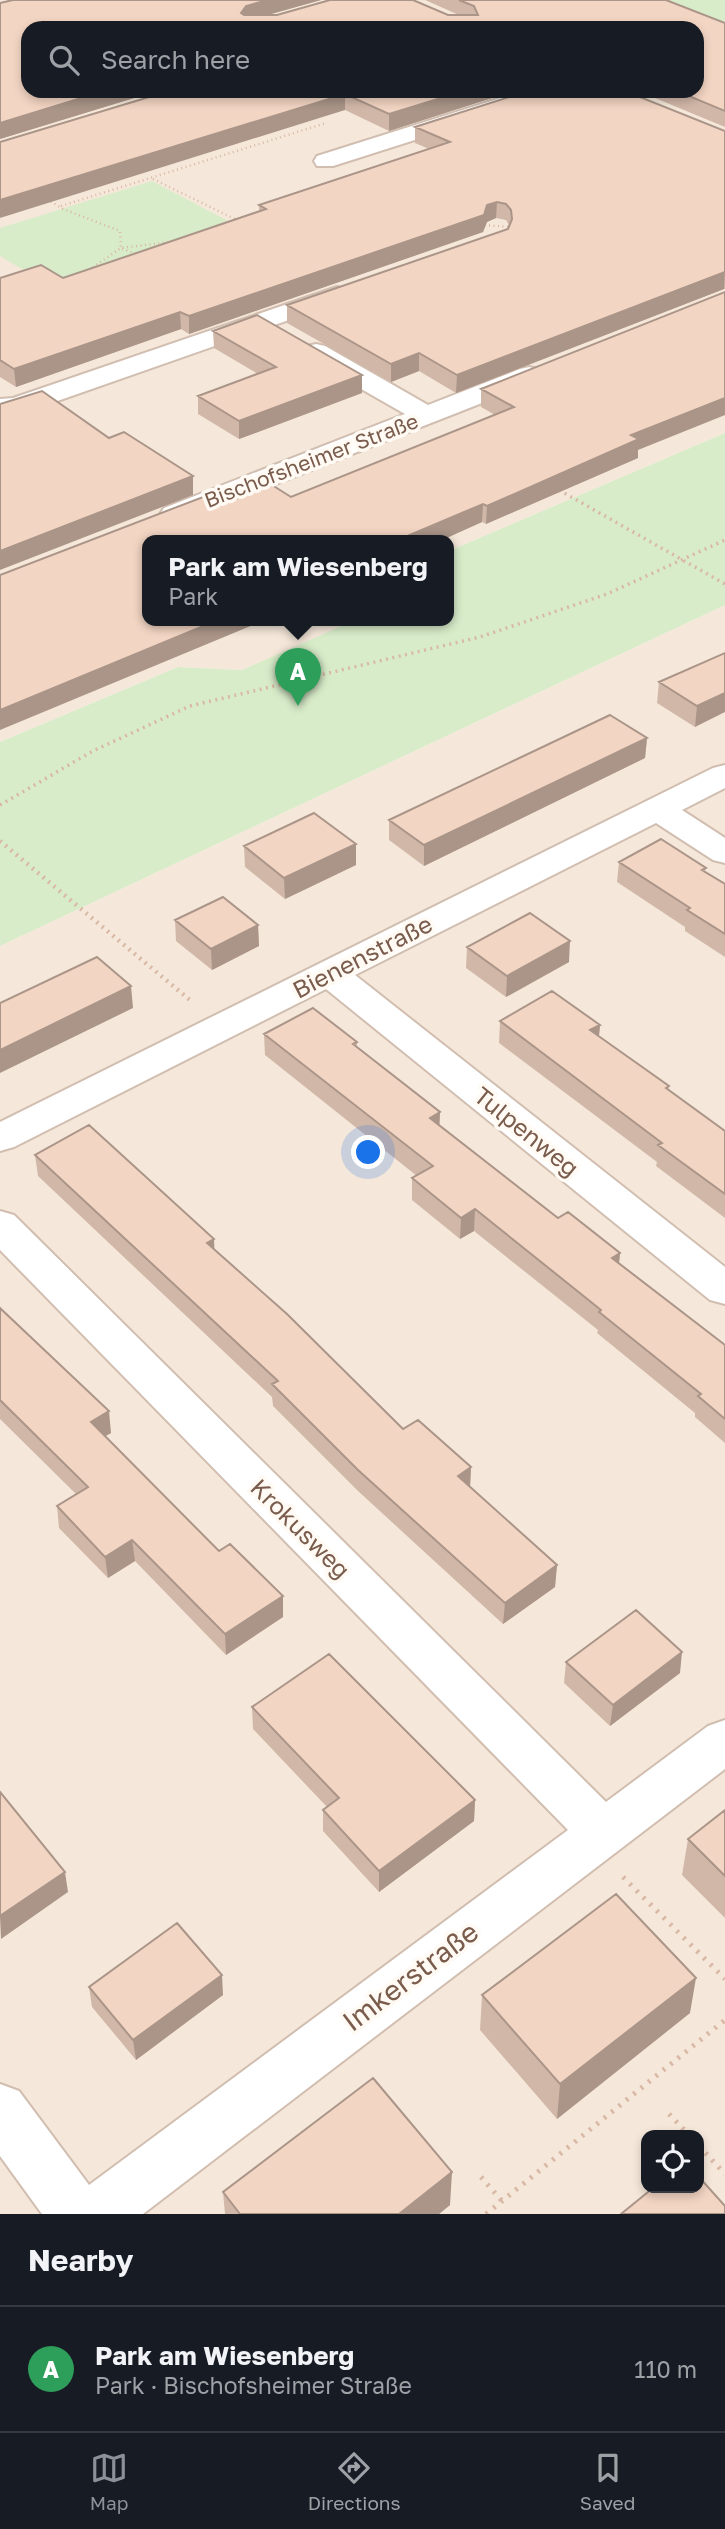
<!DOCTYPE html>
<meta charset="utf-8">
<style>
:root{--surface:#171b24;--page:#242831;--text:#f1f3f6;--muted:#9ea1a6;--line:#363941;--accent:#8c9099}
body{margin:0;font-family:"Golos Text",sans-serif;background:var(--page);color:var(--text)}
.controls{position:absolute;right:21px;bottom:21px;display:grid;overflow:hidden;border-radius:14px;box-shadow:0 4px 10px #0003}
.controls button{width:63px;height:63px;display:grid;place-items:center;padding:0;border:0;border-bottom:2px solid var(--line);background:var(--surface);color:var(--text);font:35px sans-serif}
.you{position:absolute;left:369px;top:1153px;width:24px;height:24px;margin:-18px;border:5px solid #fff;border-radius:50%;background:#1a73e8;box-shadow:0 0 0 10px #1a73e833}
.badge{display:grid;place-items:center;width:46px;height:46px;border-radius:50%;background:var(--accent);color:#fff;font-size:23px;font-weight:700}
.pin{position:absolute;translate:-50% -58px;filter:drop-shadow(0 2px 4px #0008)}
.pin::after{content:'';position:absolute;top:37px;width:24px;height:21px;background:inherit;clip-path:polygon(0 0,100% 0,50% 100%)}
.popup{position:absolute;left:142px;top:535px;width:312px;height:91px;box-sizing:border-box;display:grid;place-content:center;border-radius:14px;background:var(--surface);filter:drop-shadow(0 2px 5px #0005);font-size:23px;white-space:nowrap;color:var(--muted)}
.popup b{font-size:26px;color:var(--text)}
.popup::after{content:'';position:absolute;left:50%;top:100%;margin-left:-14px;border:14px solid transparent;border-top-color:var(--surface)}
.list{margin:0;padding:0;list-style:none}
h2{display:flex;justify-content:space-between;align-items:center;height:91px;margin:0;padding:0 28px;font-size:30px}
h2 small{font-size:23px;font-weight:400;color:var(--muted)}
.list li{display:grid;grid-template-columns:46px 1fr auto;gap:21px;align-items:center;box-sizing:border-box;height:126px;padding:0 28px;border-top:2px solid var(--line)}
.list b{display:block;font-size:26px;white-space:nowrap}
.list p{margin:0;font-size:23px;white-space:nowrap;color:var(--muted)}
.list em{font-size:23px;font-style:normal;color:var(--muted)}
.icon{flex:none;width:38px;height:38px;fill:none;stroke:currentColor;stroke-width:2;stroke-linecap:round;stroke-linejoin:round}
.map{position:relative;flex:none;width:725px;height:2214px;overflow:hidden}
.search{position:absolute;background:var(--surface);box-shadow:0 4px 10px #0003;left:21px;right:21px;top:21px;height:77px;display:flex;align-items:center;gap:18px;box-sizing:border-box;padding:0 24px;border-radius:21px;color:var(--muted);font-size:26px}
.sheet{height:217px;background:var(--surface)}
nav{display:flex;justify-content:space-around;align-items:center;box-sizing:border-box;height:98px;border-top:2px solid var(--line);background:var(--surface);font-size:19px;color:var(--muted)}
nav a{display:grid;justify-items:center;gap:4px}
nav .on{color:var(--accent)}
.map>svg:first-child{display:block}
.residential{fill:#f5e8da;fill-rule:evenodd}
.green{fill:#d8ecc9}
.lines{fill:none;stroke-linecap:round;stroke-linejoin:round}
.minor-casing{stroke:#d1beb0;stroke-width:4}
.path-far3{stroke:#d9b8a5;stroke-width:2.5;stroke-dasharray:1 3.5;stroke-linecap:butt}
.path-far2{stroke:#d9b8a5;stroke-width:3.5;stroke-dasharray:2 4.5;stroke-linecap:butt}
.path-far1{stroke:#d9b8a5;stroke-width:4.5;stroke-dasharray:2 5;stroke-linecap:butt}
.path{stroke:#d9b8a5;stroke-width:5;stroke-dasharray:2.5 7;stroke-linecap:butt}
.minor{fill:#fff;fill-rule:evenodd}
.wall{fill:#d1b7a8}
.shaded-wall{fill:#aa9588}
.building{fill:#f3d5c3;stroke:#aa9588;stroke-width:2}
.labels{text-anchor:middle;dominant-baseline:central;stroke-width:7;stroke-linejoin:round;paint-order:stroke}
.far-street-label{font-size:21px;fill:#7a5c4d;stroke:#fffaf3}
.street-label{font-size:24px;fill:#7a5c4d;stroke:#fffaf3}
.near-street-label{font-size:28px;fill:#7a5c4d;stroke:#fffaf3}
</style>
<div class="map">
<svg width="725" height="2214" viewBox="0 0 725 2214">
<rect width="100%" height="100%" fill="#fdf6ec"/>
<!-- residential -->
<path class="residential" d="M 0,0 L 651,0 L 725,29 L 725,433 L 449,551 L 448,540 L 148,540 L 148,620 L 355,622 L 242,670 L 178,667 L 0,742 ZM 28,28 L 697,28 L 697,91 L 28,91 Z
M 725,605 L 725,2214 L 0,2214 L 0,946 ZM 646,2135 L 699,2135 L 699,2188 L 646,2188 Z"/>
<!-- green -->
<path class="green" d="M 651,0 L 725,0 L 725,29 Z
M 152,181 L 249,232 L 59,291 L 0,256 L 0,228 Z
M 725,433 L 725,605 L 0,946 L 0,742 L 178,667 L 242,670 L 355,620 L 448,620 L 449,551 Z"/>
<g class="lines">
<defs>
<path id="minor" d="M 523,91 L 556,91 L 553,96 L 333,166 L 317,166 L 314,161 L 317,156 Z
M 337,287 L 346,290 L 350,295 L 346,300 L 26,412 L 0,415 L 0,399 L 13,398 Z
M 316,344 L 325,346 L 428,405 L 520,369 L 529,367 L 538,369 L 542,375 L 538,381 L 184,520 L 174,523 L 164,520 L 160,514 L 164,508 L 405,414 L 307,358 L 303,352 L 307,346 Z
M 725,765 L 725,788 L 682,810 L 725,838 L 725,863 L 713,860 L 656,823 L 355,975 L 725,1267 L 725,1304 L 710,1300 L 326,989 L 14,1147 L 0,1151 L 0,1122 L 713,768 Z
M 0,1211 L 14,1215 L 606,1802 L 708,1726 L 725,1720 L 725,1769 L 143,2214 L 42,2214 L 0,2156 L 0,2084 L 19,2091 L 89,2185 L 568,1830 L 0,1250 Z"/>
</defs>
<!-- minor casing -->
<use href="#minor" class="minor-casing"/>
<!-- path-far3 -->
<path class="path-far3" d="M 153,179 L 239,221
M 47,199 L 63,209 L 120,231 L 121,248
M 61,206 L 326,123
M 480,225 L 513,227
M 122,249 L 140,255
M 89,270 L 121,248 L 171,242"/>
<!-- path-far2 -->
<path class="path-far2" d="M 559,490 L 725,584
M 0,805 L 93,751 L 190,706 L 480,637 L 607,594 L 725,540"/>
<!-- path-far1 -->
<path class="path-far1" d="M 0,841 L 191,1001"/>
<!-- path -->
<path class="path" d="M 623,1877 L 725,1979
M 669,2114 L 689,2135
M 699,2146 L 725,2174
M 481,2177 L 502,2201
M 486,2214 L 725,2020"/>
<!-- minor -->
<use href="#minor" class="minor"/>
</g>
<!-- wall -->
<path class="wall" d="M 13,0 L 321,0 L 268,15 L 459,15 L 425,0 L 666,0 L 725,23 L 725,127 L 638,91 L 697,91 L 697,28 L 28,28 L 28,91 L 157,91 L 0,139 Z
M 169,91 L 514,91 L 389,131 L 345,110 Z
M 415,127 L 725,131 L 725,289 L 724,289 L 456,393 L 419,371 L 391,382 L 287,323 L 287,305 L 508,229 L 509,225 L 506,220 L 496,218 L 487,222 L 483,232 L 189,334 L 181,329 L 16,387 L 0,377 L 0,278 L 63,278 L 259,212 L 259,205 L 429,149 L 415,143 Z
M 213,331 L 362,393 L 239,439 L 198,414 L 198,396 L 258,374 L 214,348 Z
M 481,389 L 638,450 L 638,458 L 486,524 L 482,522 L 442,540 L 148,540 L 231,501 L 291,497 L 495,415 L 481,407 Z
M 725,653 L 695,727 L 657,703 L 659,682 Z
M 647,738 L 645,758 L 424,866 L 389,840 L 389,820 Z
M 244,846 L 356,865 L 285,899 L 245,867 Z
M 619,862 L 706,868 L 705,872 L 725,884 L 725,957 L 685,931 L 685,927 L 617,882 Z
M 175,920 L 258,925 L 259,946 L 212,970 L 176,941 Z
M 467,947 L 569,962 L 506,997 L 466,968 Z
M 500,1021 L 600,1025 L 599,1036 L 669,1086 L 668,1090 L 725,1131 L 725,1218 L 656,1166 L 657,1162 L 499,1043 Z
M 264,1034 L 357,1042 L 357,1047 L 440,1112 L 439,1126 L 558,1218 L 620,1253 L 619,1263 L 725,1345 L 725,1443 L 695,1417 L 695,1413 L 597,1333 L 598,1330 L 474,1231 L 460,1239 L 412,1200 L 412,1178 L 417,1176 L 265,1055 Z
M 35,1155 L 214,1249 L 403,1429 L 471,1467 L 470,1487 L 557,1565 L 555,1587 L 503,1624 L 358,1491 L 273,1406 L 272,1397 L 38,1176 Z
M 0,1308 L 111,1433 L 105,1436 L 219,1551 L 283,1596 L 283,1617 L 226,1655 L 135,1561 L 108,1578 L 59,1528 L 57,1506 L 76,1494 L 0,1419 Z
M 566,1662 L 680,1673 L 610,1726 L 564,1683 Z
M 252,1707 L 475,1800 L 474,1821 L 379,1892 L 323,1831 L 323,1810 L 327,1807 L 253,1729 Z
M 725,1810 L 725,1918 L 682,1875 L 688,1839 Z
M 89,1987 L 223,1995 L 136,2060 L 92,2007 Z
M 482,1995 L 690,2013 L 557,2119 L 480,2030 Z
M 223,2192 L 450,2205 L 439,2214 L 225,2214 Z"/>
<!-- shaded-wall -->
<path class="shaded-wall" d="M 268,0 L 321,0 L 246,21 L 241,13 L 246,6 Z
M 104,91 L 157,91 L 0,139 L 0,123 Z
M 464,91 L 514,91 L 389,131 L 389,114 Z
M 345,94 L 345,110 L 0,218 L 0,200 Z
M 497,202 L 496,218 L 487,222 L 483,232 L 189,334 L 189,316 Z
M 725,272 L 724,289 L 456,393 L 457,375 Z
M 180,312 L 181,329 L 16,387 L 14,369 Z
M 419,353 L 419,371 L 391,382 L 391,364 Z
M 362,375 L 362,393 L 239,439 L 239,421 Z
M 725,398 L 725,415 L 638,450 L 638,458 L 486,524 L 487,506 L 631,435 Z
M 193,476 L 193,495 L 0,570 L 0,551 Z
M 483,504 L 482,522 L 442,540 L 398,540 Z
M 218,620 L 265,620 L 0,730 L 0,710 Z
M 725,693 L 725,712 L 695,727 L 697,706 Z
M 647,738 L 645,758 L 424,866 L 424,845 Z
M 356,844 L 356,865 L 285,899 L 284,878 Z
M 258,925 L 259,946 L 212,970 L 211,949 Z
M 570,941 L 569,962 L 506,997 L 507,976 Z
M 131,986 L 133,1008 L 0,1073 L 0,1050 Z
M 600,1025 L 598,1046 L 590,1030 Z
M 440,1112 L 439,1134 L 430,1118 Z
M 475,1209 L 474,1231 L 460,1239 L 461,1218 Z
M 214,1239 L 215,1261 L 207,1243 Z
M 620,1253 L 618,1274 L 612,1258 Z
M 109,1411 L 111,1433 L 93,1443 L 91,1422 Z
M 471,1467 L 470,1488 L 458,1476 Z
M 132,1540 L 135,1561 L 108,1578 L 105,1557 Z
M 557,1565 L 555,1587 L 503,1624 L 505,1603 Z
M 283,1596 L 283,1617 L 226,1655 L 225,1634 Z
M 682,1652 L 680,1673 L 610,1726 L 613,1705 Z
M 475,1800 L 474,1821 L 379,1892 L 379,1871 Z
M 65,1872 L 68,1892 L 1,1939 L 0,1916 Z
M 222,1975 L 223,1995 L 136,2060 L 133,2040 Z
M 696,1978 L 690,2013 L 557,2119 L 560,2084 Z
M 452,2172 L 450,2205 L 439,2214 L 399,2214 Z"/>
<!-- building -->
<path class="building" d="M 13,0 L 268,0 L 246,6 L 241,13 L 244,15 L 277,15 L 330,0 L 413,0 L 448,15 L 478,15 L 474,6 L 459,0 L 666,0 L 725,23 L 725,111 L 677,91 L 697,91 L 697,28 L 28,28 L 28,91 L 104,91 L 0,123 L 0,3 Z
M 169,91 L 464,91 L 389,114 L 345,94 L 0,200 L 0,142 Z
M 528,91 L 625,91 L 725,131 L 725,272 L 457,375 L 419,353 L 391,364 L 287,305 L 508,229 L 512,219 L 511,210 L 506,204 L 497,202 L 487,205 L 484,215 L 189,316 L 180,312 L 14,369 L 0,360 L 0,278 L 41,265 L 63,278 L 266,209 L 259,205 L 450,142 L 415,127 Z
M 725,292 L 725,398 L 631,435 L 639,439 L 487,506 L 483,504 L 398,540 L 148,540 L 148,620 L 218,620 L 0,710 L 0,575 L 216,492 L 231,501 L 272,485 L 291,497 L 514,407 L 481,389 Z
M 257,315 L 362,375 L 239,421 L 198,396 L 276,367 L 213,331 Z
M 42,391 L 109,438 L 124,432 L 193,476 L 0,551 L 0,404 Z
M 725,653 L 725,693 L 697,706 L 659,682 Z
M 610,715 L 647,738 L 424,845 L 389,820 Z
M 314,813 L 356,844 L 284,878 L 244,846 Z
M 661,839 L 706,868 L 702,870 L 725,884 L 725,934 L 687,910 L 690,908 L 619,862 Z
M 223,897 L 258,925 L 211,949 L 175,920 Z
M 530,913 L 570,941 L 507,976 L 467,947 Z
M 97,957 L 131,986 L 0,1050 L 0,1003 Z
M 552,991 L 600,1025 L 590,1030 L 669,1086 L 666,1088 L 725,1131 L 725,1194 L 658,1145 L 662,1143 L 500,1021 Z
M 313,1008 L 357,1042 L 353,1044 L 440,1112 L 430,1118 L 558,1218 L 568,1212 L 620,1253 L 612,1258 L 725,1345 L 725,1419 L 698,1396 L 701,1394 L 599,1312 L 601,1310 L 475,1209 L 461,1218 L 412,1178 L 433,1166 L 264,1034 Z
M 89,1125 L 214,1239 L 207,1243 L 287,1314 L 403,1429 L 418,1420 L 471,1467 L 458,1476 L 557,1565 L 505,1603 L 358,1470 L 272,1384 L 278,1381 L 35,1155 Z
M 0,1308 L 109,1411 L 91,1422 L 219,1551 L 230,1544 L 283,1596 L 225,1634 L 132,1540 L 105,1557 L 57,1506 L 88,1487 L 0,1400 Z
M 636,1610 L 682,1652 L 613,1705 L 566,1662 Z
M 329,1654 L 475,1800 L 379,1871 L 323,1810 L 339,1798 L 252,1707 Z
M 0,1792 L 65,1872 L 0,1916 Z
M 725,1810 L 725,1876 L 688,1839 Z
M 616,1894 L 696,1978 L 560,2084 L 482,1995 Z
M 177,1923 L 222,1975 L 133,2040 L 89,1987 Z
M 373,2078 L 452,2172 L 399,2214 L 240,2214 L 223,2192 Z
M 699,2177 L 725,2206 L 725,2214 L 621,2214 L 653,2188 L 699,2188 Z"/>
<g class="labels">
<!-- far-street labels -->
<g class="far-street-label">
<text transform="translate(311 460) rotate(-21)">Bischofsheimer Straße</text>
</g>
<!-- street labels -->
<g class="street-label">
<text transform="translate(362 956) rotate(-27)">Bienenstraße</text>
<text transform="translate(527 1131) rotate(39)">Tulpenweg</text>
<text transform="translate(301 1528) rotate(45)">Krokusweg</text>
</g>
<!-- near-street labels -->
<g class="near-street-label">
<text transform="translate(410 1976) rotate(-37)">Imkerstraße</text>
</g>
</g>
</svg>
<div class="controls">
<button><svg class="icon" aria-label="locate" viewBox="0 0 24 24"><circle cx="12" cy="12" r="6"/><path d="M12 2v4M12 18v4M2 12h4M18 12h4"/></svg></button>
</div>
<div class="you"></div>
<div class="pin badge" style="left:298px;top:706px;background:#2e9e5b">A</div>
<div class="popup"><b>Park am Wiesenberg</b>Park</div>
<div class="search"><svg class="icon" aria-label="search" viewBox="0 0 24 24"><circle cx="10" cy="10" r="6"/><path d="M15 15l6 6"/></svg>Search here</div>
</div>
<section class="sheet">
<h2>Nearby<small></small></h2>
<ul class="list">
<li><span class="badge" style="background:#2e9e5b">A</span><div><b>Park am Wiesenberg</b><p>Park · Bischofsheimer Straße</p></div><em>110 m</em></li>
</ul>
</section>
<nav>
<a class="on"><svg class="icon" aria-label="map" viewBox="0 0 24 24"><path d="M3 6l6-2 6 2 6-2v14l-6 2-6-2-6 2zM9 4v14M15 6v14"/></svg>Map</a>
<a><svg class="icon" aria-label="directions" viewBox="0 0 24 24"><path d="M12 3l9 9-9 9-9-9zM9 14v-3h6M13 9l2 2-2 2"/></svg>Directions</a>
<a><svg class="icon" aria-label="saved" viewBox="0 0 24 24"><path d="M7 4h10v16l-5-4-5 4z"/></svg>Saved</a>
</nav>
